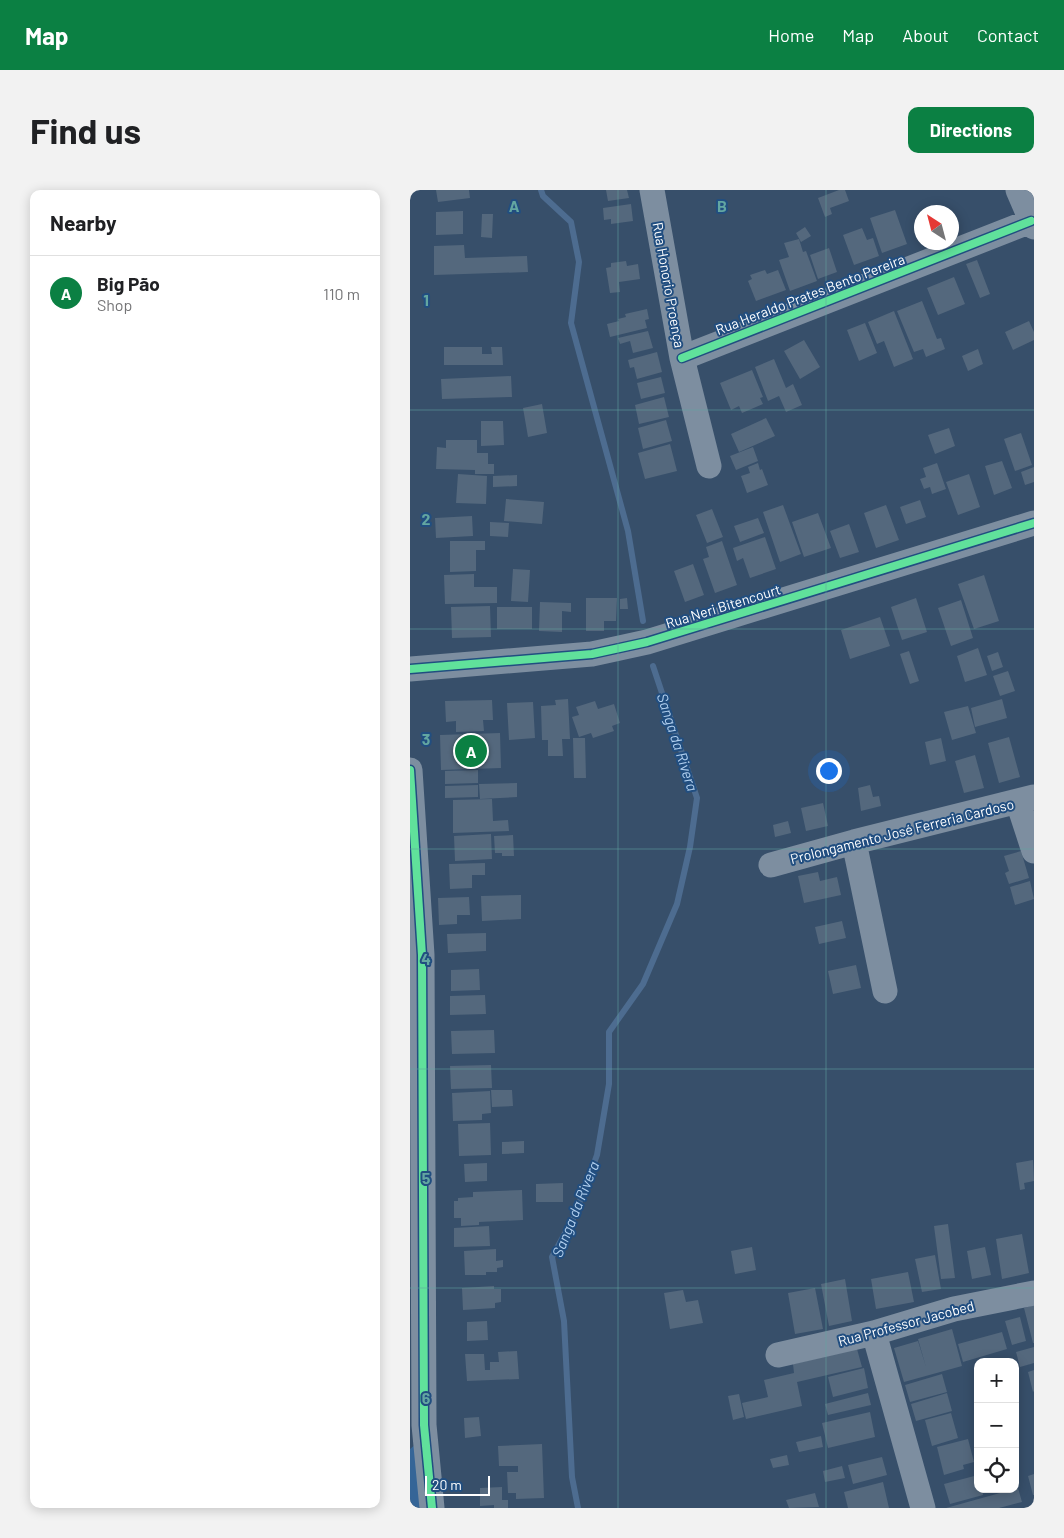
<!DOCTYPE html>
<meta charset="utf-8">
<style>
:root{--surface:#fff;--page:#f2f2f2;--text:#202124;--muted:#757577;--line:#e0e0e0;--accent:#0b8043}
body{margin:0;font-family:Barlow,sans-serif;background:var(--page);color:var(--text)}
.controls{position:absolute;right:15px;bottom:15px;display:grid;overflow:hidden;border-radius:10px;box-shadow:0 2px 12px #0003}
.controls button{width:45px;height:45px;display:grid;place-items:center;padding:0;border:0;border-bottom:1px solid var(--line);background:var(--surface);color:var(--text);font:25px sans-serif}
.compass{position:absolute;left:504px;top:15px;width:45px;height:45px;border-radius:50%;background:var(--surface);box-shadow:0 2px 12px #0003;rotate:324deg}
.scale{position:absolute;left:15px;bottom:12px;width:65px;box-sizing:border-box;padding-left:5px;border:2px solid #fff;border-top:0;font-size:14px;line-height:18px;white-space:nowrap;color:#fff;-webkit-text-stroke:4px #214e80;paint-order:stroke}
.you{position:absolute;left:418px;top:580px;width:18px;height:18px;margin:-12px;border:4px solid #fff;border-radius:50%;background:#1a73e8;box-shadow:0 0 0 8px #1a73e833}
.badge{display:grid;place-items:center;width:32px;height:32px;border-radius:50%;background:var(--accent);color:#fff;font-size:16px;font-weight:700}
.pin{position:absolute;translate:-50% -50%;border:2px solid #fff;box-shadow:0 1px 5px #0006}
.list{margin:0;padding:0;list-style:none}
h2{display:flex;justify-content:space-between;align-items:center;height:65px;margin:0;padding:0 20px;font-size:21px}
h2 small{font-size:16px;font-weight:400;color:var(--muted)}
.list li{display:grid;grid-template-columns:32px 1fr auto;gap:15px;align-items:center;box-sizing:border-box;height:75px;padding:0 20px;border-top:1px solid var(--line)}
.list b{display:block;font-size:19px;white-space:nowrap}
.list p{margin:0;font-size:16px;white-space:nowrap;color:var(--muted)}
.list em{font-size:16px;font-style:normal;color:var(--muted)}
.icon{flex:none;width:28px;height:28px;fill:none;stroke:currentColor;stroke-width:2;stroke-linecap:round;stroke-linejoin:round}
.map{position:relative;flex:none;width:624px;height:1318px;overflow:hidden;border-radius:10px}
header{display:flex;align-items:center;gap:30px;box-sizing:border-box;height:70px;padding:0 25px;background:var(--accent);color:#fff}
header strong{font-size:24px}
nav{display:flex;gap:28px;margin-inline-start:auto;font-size:18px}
.intro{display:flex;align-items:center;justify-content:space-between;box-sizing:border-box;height:120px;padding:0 30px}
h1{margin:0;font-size:35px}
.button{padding:12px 22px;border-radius:10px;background:var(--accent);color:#fff;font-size:18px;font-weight:700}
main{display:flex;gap:30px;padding:0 30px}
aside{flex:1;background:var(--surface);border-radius:10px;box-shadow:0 2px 12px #0003}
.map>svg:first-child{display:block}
.green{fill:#356597}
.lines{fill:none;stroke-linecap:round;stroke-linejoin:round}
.stream{stroke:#4d6c90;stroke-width:6}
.building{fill:#54687d}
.street{stroke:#7d8ea0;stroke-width:25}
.cycleway-casing{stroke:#214e80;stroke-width:11}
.cycleway{stroke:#60e19b;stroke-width:8}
.grid{fill:none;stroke:#63a6a1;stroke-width:1;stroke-opacity:0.55}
.labels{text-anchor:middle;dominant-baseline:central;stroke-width:4;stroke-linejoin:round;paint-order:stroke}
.street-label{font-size:14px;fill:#fff;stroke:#214e80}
.water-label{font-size:15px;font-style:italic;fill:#b2d0ef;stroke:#214e80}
.grid-label{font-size:16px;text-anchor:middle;font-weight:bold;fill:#63a6a1;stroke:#214e80;stroke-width:4;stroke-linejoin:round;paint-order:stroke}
</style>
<header>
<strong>Map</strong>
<nav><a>Home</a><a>Map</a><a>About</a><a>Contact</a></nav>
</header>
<div class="intro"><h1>Find us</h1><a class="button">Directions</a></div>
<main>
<aside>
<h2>Nearby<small></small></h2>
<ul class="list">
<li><span class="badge">A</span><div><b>Big Pão</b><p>Shop</p></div><em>110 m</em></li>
</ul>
</aside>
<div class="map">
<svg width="624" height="1318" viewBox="0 0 624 1318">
<rect width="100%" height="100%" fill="#374f6a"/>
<!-- green -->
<path class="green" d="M 6,1254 L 12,1318 L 0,1318 L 0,1259 Z"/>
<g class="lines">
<!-- stream -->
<path class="stream" d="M 131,0 L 133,6 L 161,32 L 169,72 L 161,133 L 218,341 L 233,431
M 168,1318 L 162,1287 L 154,1131 L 142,1067 L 164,1027 L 187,965 L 199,894 L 199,842 L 233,794 L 267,714 L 280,657 L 287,608 L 243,476"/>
</g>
<!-- building -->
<path class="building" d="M 26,0 L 59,0 L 60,8 L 28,12 Z
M 196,0 L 217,0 L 219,8 L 198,11 Z
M 429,0 L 435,0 L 439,11 L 420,18 L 422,24 L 415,27 L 408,8 Z
M 221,14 L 223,31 L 201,34 L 201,29 L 194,30 L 193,18 Z
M 485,20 L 497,54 L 472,63 L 460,28 Z
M 53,21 L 53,44 L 26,45 L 26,22 Z
M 72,24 L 83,24 L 82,48 L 71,47 Z
M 395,37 L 401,46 L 391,52 L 386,43 Z
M 452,38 L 457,50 L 463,48 L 469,66 L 444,75 L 433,45 Z
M 389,49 L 393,62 L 396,61 L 407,91 L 380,101 L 369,70 L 379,67 L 374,53 Z
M 54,55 L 55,68 L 117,66 L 118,82 L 24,85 L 24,56 Z
M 419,58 L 427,82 L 408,89 L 400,65 Z
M 567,70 L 580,104 L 570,108 L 556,74 Z
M 216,71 L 217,76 L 228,74 L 230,89 L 209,92 L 210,102 L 200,103 L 196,78 L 201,77 L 201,73 Z
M 355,80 L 357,84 L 368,80 L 376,100 L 346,111 L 338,91 L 342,89 L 340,85 Z
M 544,87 L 555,114 L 528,125 L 517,98 Z
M 512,111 L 527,149 L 531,148 L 535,159 L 516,167 L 513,159 L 504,162 L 487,121 Z
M 237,119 L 239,129 L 235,130 L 237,138 L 200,147 L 197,134 L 209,131 L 208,129 L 216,127 L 215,124 Z
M 484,121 L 503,169 L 484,177 L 474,151 L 467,154 L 458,132 Z
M 619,131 L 624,142 L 624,150 L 603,160 L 595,142 Z
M 455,133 L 467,163 L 449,171 L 437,140 Z
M 238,141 L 243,158 L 223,163 L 220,151 L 210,154 L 208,148 Z
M 394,150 L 410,177 L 390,189 L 374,161 Z
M 34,157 L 72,157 L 72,164 L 82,164 L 81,157 L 92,157 L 93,175 L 34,175 Z
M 568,159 L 573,174 L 558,181 L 552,166 Z
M 247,162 L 252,182 L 227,189 L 224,177 L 220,178 L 218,170 Z
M 364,169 L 376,198 L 383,194 L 392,215 L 376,222 L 369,206 L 358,211 L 345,177 Z
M 342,180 L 353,207 L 350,208 L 353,214 L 332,223 L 329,216 L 321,220 L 310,193 Z
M 101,186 L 102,207 L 32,209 L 31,189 Z
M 251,187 L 255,203 L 231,209 L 227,193 Z
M 254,207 L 259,227 L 229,234 L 225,215 Z
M 132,214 L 137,243 L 118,247 L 113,218 Z
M 356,228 L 365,246 L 329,262 L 321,244 Z
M 256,230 L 262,251 L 233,259 L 228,238 Z
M 71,231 L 93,231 L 94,255 L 71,256 Z
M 539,238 L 545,256 L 525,264 L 518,245 Z
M 611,243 L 622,275 L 605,281 L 594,249 Z
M 36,250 L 67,250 L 67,263 L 78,263 L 78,274 L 84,274 L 84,284 L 65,284 L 65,280 L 26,279 L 27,257 L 36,258 Z
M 260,254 L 267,281 L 235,289 L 228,263 Z
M 343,257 L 348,271 L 326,280 L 320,266 Z
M 592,271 L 602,298 L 584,305 L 575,276 Z
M 348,273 L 350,280 L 352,279 L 358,295 L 337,303 L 331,286 L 340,283 L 338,277 Z
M 527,273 L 536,299 L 522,304 L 520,297 L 514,299 L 510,289 L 516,287 L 513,278 Z
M 624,277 L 624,292 L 615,295 L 611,282 Z
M 48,284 L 77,286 L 76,314 L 46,313 Z
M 559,284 L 570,317 L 548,325 L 536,292 Z
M 107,285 L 107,296 L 83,297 L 83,286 Z
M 96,309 L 134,312 L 132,334 L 94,331 Z
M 510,310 L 516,327 L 496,334 L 490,317 Z
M 373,315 L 391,364 L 370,372 L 353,322 Z
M 476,315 L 489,350 L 466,358 L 454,323 Z
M 302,319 L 313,347 L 297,353 L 286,325 Z
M 408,323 L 421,358 L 394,367 L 382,332 Z
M 62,326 L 63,346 L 26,348 L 25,328 Z
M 348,328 L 354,343 L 330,352 L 324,336 Z
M 80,332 L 99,333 L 98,347 L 80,346 Z
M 439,334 L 449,362 L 430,368 L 420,341 Z
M 355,347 L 366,379 L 340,388 L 333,368 L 327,371 L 323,358 Z
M 40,351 L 75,351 L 75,360 L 66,360 L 66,381 L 40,382 Z
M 312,351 L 327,395 L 305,403 L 293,369 L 299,367 L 296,357 Z
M 283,374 L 294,405 L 275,412 L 264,381 Z
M 103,379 L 120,380 L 118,412 L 101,411 Z
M 64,384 L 64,397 L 87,397 L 87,413 L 35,414 L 34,385 Z
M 574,385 L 589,431 L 564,439 L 548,394 Z
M 176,408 L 207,408 L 206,431 L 194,431 L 194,441 L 176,441 Z
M 217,408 L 218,419 L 210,419 L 210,409 Z
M 506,408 L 517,442 L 492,450 L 481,417 Z
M 551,410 L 563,448 L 541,456 L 528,418 Z
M 130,412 L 161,413 L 161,422 L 152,421 L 152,442 L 129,441 Z
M 80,416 L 81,447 L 42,448 L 41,417 Z
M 87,417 L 122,417 L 122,439 L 87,439 Z
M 470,427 L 480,456 L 440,469 L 431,440 Z
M 568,458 L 577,485 L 555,492 L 547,466 Z
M 499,461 L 509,491 L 500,494 L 490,464 Z
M 588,462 L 593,477 L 582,481 L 577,466 Z
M 598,481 L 605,501 L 590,506 L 583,486 Z
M 158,509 L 160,549 L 152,549 L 153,566 L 138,566 L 138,550 L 132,550 L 131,516 L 146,515 L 145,510 Z
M 592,509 L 597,528 L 565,537 L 561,518 Z
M 82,510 L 83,530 L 73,530 L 74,541 L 46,542 L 46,531 L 36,532 L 35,511 Z
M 185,511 L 188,519 L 204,514 L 210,533 L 202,536 L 204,541 L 183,548 L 181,543 L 169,547 L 162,527 L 169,525 L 166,517 Z
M 123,512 L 125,548 L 99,550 L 97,513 Z
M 558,516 L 566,543 L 542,550 L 534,522 Z
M 90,543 L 91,578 L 31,580 L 30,545 Z
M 599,547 L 610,587 L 589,593 L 578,553 Z
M 163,548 L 175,548 L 176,588 L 164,588 Z
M 531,548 L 536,571 L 520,575 L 515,552 Z
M 565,565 L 574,598 L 554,603 L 545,571 Z
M 68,580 L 68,593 L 35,594 L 35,581 Z
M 107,593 L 107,607 L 70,609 L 69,594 Z
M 68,595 L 68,607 L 35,608 L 35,596 Z
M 460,595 L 463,607 L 469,606 L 471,616 L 451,621 L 448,598 Z
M 82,609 L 83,631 L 98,630 L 99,641 L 43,643 L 43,610 Z
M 413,613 L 418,636 L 396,641 L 391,618 Z
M 378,631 L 381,643 L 365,647 L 363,635 Z
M 81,644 L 82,669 L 45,671 L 44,646 Z
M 103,645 L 104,666 L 92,666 L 92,663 L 85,663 L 84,646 Z
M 611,661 L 619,688 L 599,694 L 595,683 L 599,681 L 594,666 Z
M 75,673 L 75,685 L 62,685 L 62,698 L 40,699 L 39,674 Z
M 408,682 L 410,691 L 427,687 L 431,705 L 394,713 L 388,686 Z
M 620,691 L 624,709 L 605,715 L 600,697 Z
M 111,705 L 111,729 L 72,731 L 71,706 Z
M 59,707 L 60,725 L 47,725 L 47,734 L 29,735 L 28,708 Z
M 432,731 L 436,748 L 409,754 L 405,737 Z
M 76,743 L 76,761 L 38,763 L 37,744 Z
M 446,775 L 451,798 L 423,804 L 418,781 Z
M 69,779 L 70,800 L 41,801 L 41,780 Z
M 75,805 L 76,824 L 40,825 L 40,806 Z
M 84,840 L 85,863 L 42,864 L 41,841 Z
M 81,875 L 82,898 L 41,899 L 40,876 Z
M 81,900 L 102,900 L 103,916 L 82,917 Z
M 80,901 L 81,923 L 72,924 L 72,930 L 43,931 L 42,903 Z
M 80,933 L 81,965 L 49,966 L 48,934 Z
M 114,951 L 114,963 L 92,964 L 92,952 Z
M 623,970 L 624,991 L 614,993 L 615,999 L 610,1000 L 606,973 Z
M 77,973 L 77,991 L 55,992 L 54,974 Z
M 153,993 L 153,1012 L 126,1012 L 126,994 Z
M 112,1000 L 113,1030 L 69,1032 L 69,1035 L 51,1036 L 51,1028 L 44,1028 L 44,1011 L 48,1011 L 48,1008 L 63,1007 L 63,1002 Z
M 538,1034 L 545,1088 L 531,1089 L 524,1036 Z
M 79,1036 L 80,1056 L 44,1057 L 44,1038 Z
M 612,1044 L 619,1083 L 592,1089 L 586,1049 Z
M 342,1057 L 346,1080 L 325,1084 L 321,1061 Z
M 575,1057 L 581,1085 L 562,1089 L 557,1061 Z
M 86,1059 L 86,1071 L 93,1070 L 93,1077 L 87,1078 L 87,1082 L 76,1082 L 76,1085 L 55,1085 L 54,1061 Z
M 525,1065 L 531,1099 L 512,1102 L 505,1069 Z
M 498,1082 L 504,1112 L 466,1119 L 461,1089 Z
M 435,1089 L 442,1131 L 419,1136 L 411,1094 Z
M 84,1096 L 84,1099 L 91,1099 L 91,1112 L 85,1113 L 85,1118 L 53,1120 L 52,1098 Z
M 405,1098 L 413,1139 L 385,1144 L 378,1103 Z
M 273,1100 L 276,1112 L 288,1110 L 293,1133 L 260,1139 L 254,1103 Z
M 624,1115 L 624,1153 L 623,1153 L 614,1118 Z
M 610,1127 L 616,1151 L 602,1155 L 595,1131 Z
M 77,1131 L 78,1150 L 57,1151 L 57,1132 Z
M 542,1139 L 552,1176 L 494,1192 L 484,1158 L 508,1151 L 516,1177 L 508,1149 Z
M 592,1142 L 597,1159 L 553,1172 L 548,1154 Z
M 624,1157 L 624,1173 L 610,1177 L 606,1162 Z
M 447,1159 L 452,1177 L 387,1192 L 392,1216 L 336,1229 L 332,1213 L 358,1207 L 354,1190 L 384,1183 L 383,1174 Z
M 107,1161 L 109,1189 L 57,1191 L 55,1164 L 74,1164 L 75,1180 L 80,1180 L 80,1172 L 89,1172 L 88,1162 Z
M 454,1178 L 458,1198 L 423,1207 L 418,1187 Z
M 624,1180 L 624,1201 L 623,1202 L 618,1182 Z
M 532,1184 L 537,1202 L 500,1212 L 495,1195 Z
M 458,1203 L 461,1215 L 418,1225 L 415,1214 Z
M 537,1203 L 542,1221 L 506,1231 L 501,1214 Z
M 329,1204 L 334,1227 L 323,1230 L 318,1206 Z
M 460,1222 L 465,1247 L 418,1258 L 412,1233 Z
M 541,1223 L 548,1248 L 522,1256 L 515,1230 Z
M 69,1227 L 71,1246 L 55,1248 L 54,1228 Z
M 411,1246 L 413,1257 L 389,1262 L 386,1252 Z
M 558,1249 L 564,1272 L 553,1275 L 554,1279 L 534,1285 L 527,1257 Z
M 132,1254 L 134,1308 L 106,1309 L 106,1303 L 98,1303 L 97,1282 L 108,1282 L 108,1276 L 89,1276 L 88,1256 Z
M 377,1265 L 379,1275 L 363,1278 L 360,1269 Z
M 472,1267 L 477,1285 L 443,1294 L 438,1275 Z
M 432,1276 L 435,1288 L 415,1292 L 413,1281 Z
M 624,1284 L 624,1305 L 623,1305 L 618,1286 Z
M 568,1285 L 568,1299 L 572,1299 L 573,1305 L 540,1314 L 534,1294 Z
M 473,1292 L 479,1318 L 438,1318 L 434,1302 Z
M 92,1297 L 92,1310 L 98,1310 L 98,1318 L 84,1318 L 84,1315 L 70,1316 L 70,1298 Z
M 608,1298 L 612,1312 L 589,1318 L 536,1318 Z
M 405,1303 L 409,1317 L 379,1318 L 376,1310 Z"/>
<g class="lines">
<!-- street -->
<path class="street" d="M 242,0 L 272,168 L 299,276
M 608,0 L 624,37
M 272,168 L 621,31
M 0,479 L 182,464 L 237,452 L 624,333
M 0,580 L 12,765 L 14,1235 L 22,1318
M 608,612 L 624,661
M 444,652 L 475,801
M 361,675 L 444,652 L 624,607
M 464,1143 L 513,1318
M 368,1165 L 464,1143 L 544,1119 L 624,1103"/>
<defs>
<path id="cycleway" d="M 272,168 L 621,31
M 0,479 L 182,464 L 237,452 L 624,333
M 0,580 L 12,765 L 14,1235 L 22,1318"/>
</defs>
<!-- cycleway casing -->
<use href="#cycleway" class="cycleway-casing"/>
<!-- cycleway -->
<use href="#cycleway" class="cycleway"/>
</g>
<!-- grid -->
<path class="grid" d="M 208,0 L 208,1318M 416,0 L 416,1318M 0,220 L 624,220M 0,439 L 624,439M 0,659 L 624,659M 0,879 L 624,879M 0,1098 L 624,1098"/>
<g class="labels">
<!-- street labels -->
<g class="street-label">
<text transform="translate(259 95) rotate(80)">Rua Honorio Proença</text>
<text transform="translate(400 104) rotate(-21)">Rua Heraldo Prates Bento Pereira</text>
<text transform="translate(313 416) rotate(-17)">Rua Neri Bitencourt</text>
<text transform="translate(492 641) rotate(-14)">Prolongamento José Ferreria Cardoso</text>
<text transform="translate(496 1133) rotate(-15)">Rua Professor Jacobed</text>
</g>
<!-- water labels -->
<g class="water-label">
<text transform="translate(268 552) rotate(72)">Sanga da Rivera</text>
<text transform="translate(165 1019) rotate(-68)">Sanga da Rivera</text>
</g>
</g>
<g class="grid-label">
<text x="104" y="22">A</text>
<text x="312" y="22">B</text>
<text x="16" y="116">1</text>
<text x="16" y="335">2</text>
<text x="16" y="555">3</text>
<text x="16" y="775">4</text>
<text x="16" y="994">5</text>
<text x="16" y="1214">6</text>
</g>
</svg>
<div class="controls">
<button>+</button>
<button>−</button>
<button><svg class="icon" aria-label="locate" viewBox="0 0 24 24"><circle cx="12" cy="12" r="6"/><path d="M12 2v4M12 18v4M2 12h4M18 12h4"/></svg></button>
</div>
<svg class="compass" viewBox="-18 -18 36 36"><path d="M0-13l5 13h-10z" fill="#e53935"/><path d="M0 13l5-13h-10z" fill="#757577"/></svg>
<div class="scale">20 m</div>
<div class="you"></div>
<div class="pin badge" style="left:61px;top:561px">A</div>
</div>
</main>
